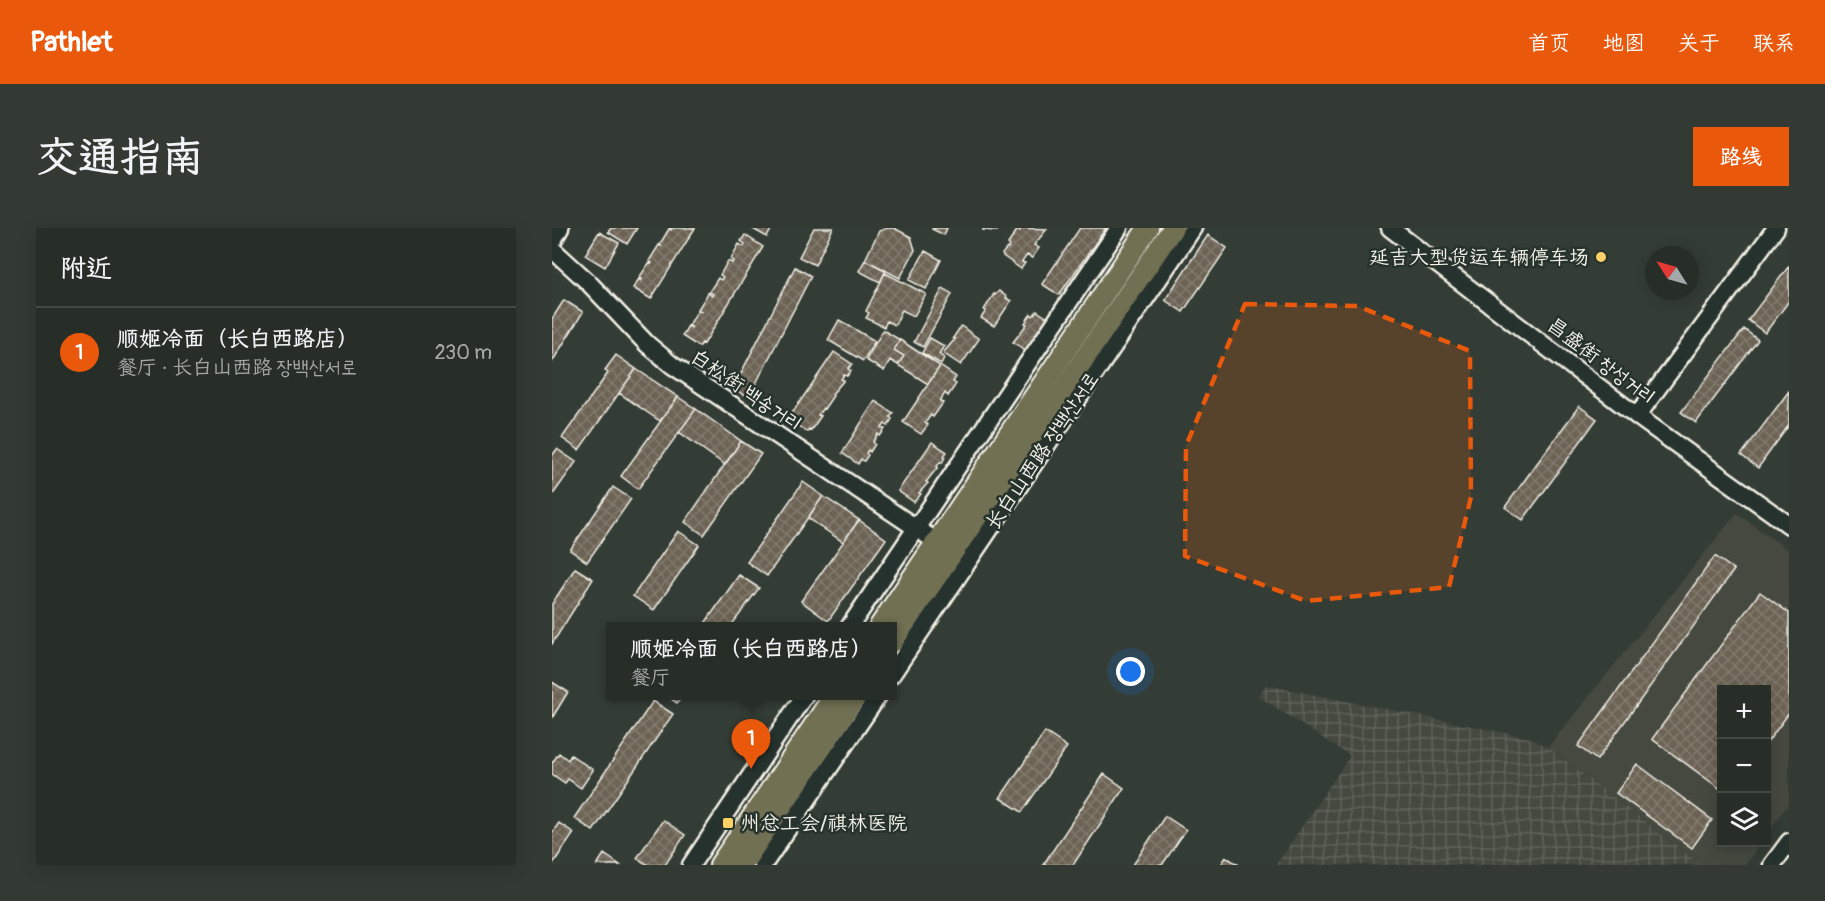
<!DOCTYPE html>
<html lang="zh">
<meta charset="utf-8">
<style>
:root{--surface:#272e28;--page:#333a34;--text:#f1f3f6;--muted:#a4a8a8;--line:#434a45;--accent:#ea580c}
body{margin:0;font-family:Pangolin,"LXGW WenKai TC","Poor Story",sans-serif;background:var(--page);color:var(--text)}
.controls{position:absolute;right:18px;bottom:18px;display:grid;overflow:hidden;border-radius:0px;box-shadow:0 3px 15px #0003}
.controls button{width:54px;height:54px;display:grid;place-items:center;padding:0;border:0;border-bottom:2px solid var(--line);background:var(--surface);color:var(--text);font:30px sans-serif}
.compass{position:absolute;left:1093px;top:18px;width:54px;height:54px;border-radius:50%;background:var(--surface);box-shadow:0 3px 15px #0003;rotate:307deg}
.you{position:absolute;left:579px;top:444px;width:21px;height:21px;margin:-15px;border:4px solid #fff;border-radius:50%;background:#1a73e8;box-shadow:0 0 0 9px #1a73e833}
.badge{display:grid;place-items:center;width:39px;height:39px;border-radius:50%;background:var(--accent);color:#fff;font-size:20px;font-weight:700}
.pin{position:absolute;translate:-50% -50px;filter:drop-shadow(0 2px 3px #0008)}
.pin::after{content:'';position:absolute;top:32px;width:21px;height:18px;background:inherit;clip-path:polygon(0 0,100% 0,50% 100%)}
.popup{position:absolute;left:54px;top:394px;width:291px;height:78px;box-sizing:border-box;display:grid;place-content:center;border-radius:0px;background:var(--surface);filter:drop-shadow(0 2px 4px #0005);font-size:20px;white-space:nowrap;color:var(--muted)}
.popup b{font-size:22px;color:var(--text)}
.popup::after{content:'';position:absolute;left:50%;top:100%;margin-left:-12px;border:12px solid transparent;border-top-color:var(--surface)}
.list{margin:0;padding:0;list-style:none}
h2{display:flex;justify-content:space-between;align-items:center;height:78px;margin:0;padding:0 24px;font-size:26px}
h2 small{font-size:20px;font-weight:400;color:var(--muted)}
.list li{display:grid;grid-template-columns:39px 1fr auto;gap:18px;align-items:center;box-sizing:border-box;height:90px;padding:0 24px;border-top:2px solid var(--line)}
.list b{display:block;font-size:22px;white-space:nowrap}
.list p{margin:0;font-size:20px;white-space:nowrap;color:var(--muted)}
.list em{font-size:20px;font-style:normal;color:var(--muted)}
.icon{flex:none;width:33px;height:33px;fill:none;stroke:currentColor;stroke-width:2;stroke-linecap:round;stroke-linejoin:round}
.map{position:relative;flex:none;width:1237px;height:637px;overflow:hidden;border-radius:0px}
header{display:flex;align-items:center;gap:36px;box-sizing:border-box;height:84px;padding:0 30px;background:var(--accent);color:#fff}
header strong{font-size:28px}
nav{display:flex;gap:33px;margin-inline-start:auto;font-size:21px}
.intro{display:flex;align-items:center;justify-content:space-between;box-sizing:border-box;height:144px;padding:0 36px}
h1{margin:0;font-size:42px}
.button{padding:15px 27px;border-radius:0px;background:var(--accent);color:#fff;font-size:21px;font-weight:700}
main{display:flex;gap:36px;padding:0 36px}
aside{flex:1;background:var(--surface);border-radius:0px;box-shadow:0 3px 15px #0003}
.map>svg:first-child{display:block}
.built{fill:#45483f}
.industrial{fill:url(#industrial-grid)}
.building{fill:url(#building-cross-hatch);stroke:#f4f1e8;stroke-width:1.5}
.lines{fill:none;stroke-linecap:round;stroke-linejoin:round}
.minor-casing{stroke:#f4f1e8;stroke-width:21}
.major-casing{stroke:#f4f1e8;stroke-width:24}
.minor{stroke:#26332d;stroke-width:16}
.major{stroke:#716f52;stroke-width:20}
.marked{fill:#e8590c;fill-opacity:0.2;stroke:#e8590c;stroke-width:4.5;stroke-dasharray:12 8;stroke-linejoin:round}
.poi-dot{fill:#ffd166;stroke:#26332d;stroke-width:2}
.labels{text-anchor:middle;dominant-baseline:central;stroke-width:5;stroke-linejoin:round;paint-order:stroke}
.poi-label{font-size:20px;fill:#f4f1e8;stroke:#26332d;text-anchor:end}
.street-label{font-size:20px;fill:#f4f1e8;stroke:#26332d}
</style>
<header>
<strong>Pathlet</strong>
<nav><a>首页</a><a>地图</a><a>关于</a><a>联系</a></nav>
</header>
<div class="intro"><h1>交通指南</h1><a class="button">路线</a></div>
<main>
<aside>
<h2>附近<small></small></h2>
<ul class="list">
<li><span class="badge">1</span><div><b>顺姬冷面（长白西路店）</b><p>餐厅 · 长白山西路 장백산서로</p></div><em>230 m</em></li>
</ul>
</aside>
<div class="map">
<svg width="1237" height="637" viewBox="0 0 1237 637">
<defs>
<pattern id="industrial-grid" width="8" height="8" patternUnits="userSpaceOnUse" patternTransform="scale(1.5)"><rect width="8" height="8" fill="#45483f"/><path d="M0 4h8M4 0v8" fill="none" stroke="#60635b"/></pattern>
<pattern id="building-cross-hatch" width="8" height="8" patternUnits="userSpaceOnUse" patternTransform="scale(1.5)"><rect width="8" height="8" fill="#6c6355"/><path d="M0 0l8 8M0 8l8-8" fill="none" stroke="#827a6d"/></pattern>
</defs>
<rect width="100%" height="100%" fill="#343d35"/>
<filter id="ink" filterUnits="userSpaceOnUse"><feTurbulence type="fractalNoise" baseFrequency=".0167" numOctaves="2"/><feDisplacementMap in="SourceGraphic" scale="12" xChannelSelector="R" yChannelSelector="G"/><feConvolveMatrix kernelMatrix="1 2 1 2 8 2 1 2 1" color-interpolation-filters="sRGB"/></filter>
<g filter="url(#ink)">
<!-- built -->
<path class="built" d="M 1185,285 L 1237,323 L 1237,575 L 1215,606 L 1214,461 L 1170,461 L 1170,614 L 1209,615 L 1193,637 L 1149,637 L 996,519 Z"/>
<!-- industrial -->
<path class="industrial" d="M 714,457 L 978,510 L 996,519 L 1149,637 L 724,637 L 798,528 L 706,468 Z"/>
<!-- building -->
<path class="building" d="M 59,0 L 85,0 L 75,16 L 56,4 Z
M 118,0 L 143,0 L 99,71 L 81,60 L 87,51 L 89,53 L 90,51 L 87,50 L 97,35 L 99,36 L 100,35 L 97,33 L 107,17 L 110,19 L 108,16 L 117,1 L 120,2 Z
M 199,0 L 220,0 L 215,9 Z
M 262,0 L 281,0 L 263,37 L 247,29 Z
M 335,0 L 342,0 L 359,9 L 363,22 L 348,50 L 313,32 L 327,3 Z
M 381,0 L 395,0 L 392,7 L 380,1 Z
M 431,0 L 445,0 L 445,3 L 431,2 Z
M 468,0 L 495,1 L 482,17 L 487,20 L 480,30 L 475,27 L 470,34 L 473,35 L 469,41 L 451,28 L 450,26 L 455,20 L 456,21 L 458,18 L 456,16 L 466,1 L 468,3 L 469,1 Z
M 528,0 L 554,0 L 507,67 L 490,56 Z
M 47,4 L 67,15 L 53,39 L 33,27 Z
M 193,7 L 211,19 L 152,116 L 150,115 L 147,119 L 130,108 L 136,98 L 140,100 L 137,97 L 146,82 L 150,84 L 146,81 L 156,65 L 160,68 L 161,66 L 157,64 L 166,50 L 169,52 L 171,49 L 168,47 L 176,33 L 180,35 L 182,33 L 179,31 L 187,16 L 192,19 L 193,16 L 189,13 Z
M 656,7 L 675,20 L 631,84 L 613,72 Z
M 373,23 L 389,32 L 374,61 L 357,52 Z
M 313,32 L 334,42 L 328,54 L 307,43 Z
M 1237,38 L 1237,73 L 1213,105 L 1196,92 Z
M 243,39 L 259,48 L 197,169 L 181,161 Z
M 333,45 L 374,66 L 362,88 L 350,82 L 343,97 L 335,93 L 332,99 L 314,90 L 317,85 L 314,83 Z
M 391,60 L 400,66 L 371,119 L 362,114 Z
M 447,63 L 455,69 L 454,70 L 459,73 L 442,98 L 429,90 L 434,83 L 432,82 L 442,66 L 443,67 Z
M 12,72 L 31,84 L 0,134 L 0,91 Z
M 485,83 L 500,93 L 478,125 L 461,114 L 475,96 L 473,95 L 479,86 L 481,88 Z
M 287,92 L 323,113 L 311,133 L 276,112 Z
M 409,98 L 427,111 L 409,137 L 391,125 L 403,111 L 401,110 Z
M 1192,101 L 1206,112 L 1144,195 L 1129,184 Z
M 331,102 L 348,112 L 342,122 L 352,128 L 346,137 L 338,132 L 332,143 L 314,132 Z
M 378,110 L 392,118 L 387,126 L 392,130 L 389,136 L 370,125 Z
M 348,112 L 388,138 L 376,156 L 346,137 L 352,128 L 342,122 Z
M 282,124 L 300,136 L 296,141 L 299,143 L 295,148 L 292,147 L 289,151 L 292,152 L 280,166 L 281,168 L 272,181 L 271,180 L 266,187 L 269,188 L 259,202 L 257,201 L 255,204 L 236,191 Z
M 64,127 L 84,141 L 27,222 L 10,210 L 56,145 L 53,142 Z
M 388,138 L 404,149 L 401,154 L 404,156 L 396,168 L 393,165 L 388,173 L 391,175 L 381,189 L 379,187 L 373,195 L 376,197 L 369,206 L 351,194 Z
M 84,141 L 126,169 L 108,193 L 67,165 Z
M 1237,163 L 1237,197 L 1206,240 L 1189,227 Z
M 126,169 L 144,181 L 86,261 L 69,248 Z
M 323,173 L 341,185 L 338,189 L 340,191 L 336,198 L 333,196 L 330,200 L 333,201 L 328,208 L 326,206 L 321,214 L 323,216 L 318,224 L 316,222 L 314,225 L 316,227 L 312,233 L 309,231 L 306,236 L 290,225 Z
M 1027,178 L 1045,191 L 971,292 L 953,279 Z
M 144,181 L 189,213 L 173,237 L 127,204 Z
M 189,213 L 209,226 L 152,307 L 133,294 Z
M 380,214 L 395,224 L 392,228 L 393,229 L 390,235 L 388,234 L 385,238 L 386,239 L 374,254 L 376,255 L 367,265 L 369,266 L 362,274 L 346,263 Z
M 5,221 L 24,234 L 0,268 L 0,228 Z
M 251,254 L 271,268 L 215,348 L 195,334 Z
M 61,259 L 79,271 L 35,334 L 18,322 Z
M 271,268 L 307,292 L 291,314 L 256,290 Z
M 307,292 L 334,311 L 276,393 L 249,373 Z
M 126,303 L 147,317 L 102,382 L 81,368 Z
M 1163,328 L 1182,342 L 1045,532 L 1026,518 Z
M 23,340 L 41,351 L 0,416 L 0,376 Z
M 187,347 L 207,360 L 179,398 L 151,398 Z
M 1208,364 L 1237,385 L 1237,485 L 1214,516 L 1214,461 L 1170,461 L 1170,562 L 1100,511 Z
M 0,454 L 16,464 L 0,490 Z
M 115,468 L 131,468 L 125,475 Z
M 101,473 L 121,486 L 41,603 L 22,590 Z
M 493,504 L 515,519 L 470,584 L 448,570 Z
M 7,525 L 16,532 L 19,527 L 41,542 L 29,560 L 16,551 L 13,555 L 0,546 L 0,535 Z
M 1085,536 L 1160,592 L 1140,620 L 1064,565 Z
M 552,546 L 572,560 L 521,637 L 491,637 Z
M 613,588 L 634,602 L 610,637 L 581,637 Z
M 111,592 L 133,607 L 113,637 L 96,637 L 85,630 Z
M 7,595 L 22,605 L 0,637 L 0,605 Z
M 52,626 L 68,637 L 45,637 Z
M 674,629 L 687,637 L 669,637 Z"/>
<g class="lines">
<defs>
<path id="minor" d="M 838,0 L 1085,188 L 1237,297
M 0,14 L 8,0
M 0,21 L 35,53 L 95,116 L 120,137 L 385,314
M 1085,188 L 1224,0
M 298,398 L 567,0
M 340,446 L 641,0
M 139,637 L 252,468
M 211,637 L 326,468
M 1220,637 L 1237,614"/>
<path id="major" d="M 328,398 L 596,0
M 340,414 L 621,0
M 168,637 L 282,468
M 190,637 L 304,468"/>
</defs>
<!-- minor casing -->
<use href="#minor" class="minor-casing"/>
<!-- major casing -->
<use href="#major" class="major-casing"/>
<!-- minor -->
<use href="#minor" class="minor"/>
<!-- major -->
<use href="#major" class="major"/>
</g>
</g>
<!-- marked area -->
<path class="marked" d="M 693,76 L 805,78 L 918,123 L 919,269 L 897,359 L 754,373 L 633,328 L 634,218 Z"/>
<!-- markers -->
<g class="poi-dot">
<circle cx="1049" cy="29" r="6"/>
<rect x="170" y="589" width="12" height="12" rx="3"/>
</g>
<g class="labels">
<!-- poi labels -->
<g class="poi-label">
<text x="1037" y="29">延吉大型货运车辆停车场</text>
<text x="188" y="595" text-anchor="start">州总工会/祺林医院</text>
</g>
<!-- street labels -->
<g class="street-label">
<text transform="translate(1049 133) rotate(37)">昌盛街 창성거리</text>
<text transform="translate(194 162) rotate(34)">白松街 백송거리</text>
<text transform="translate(490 223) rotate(-56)">长白山西路 장백산서로</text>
</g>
</g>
</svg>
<div class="controls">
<button>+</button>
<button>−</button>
<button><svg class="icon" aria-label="layers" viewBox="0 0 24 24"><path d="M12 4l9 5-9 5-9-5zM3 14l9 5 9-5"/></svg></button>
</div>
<svg class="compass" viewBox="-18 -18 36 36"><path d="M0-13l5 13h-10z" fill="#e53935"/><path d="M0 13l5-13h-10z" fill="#a4a8a8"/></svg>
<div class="you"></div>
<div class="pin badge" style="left:199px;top:541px">1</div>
<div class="popup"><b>顺姬冷面（长白西路店）</b>餐厅</div>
</div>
</main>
